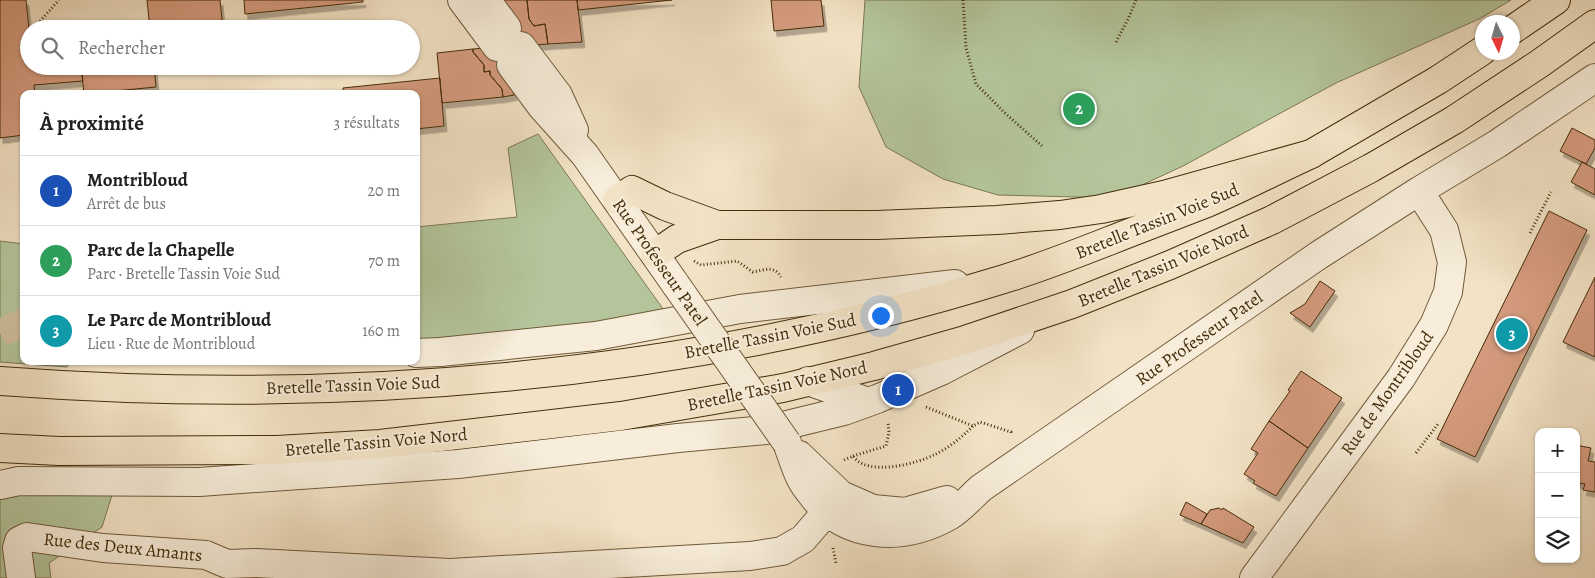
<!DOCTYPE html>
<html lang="fr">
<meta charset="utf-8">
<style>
:root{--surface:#fff;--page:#f6f6f6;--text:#222;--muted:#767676;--line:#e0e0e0;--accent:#db2777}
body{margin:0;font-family:Alegreya,serif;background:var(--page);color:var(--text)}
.controls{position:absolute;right:15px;bottom:15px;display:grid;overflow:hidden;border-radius:10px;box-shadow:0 1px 4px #0004}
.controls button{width:45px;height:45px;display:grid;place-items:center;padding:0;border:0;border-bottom:1px solid var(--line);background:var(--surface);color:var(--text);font:25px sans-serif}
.compass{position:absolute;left:1475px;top:15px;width:45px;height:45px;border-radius:50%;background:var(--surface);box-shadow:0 1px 4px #0004;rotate:175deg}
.you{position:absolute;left:880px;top:315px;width:18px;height:18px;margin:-12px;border:4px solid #fff;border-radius:50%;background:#1a73e8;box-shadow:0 0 0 8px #1a73e833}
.badge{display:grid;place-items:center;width:32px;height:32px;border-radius:50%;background:var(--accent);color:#fff;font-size:16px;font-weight:700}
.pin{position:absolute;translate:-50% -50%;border:2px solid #fff;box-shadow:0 1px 5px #0006}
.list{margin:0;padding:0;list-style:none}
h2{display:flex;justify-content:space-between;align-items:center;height:65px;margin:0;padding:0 20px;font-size:21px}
h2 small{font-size:16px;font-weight:400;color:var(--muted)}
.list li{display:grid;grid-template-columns:32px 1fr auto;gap:15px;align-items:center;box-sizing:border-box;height:70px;padding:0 20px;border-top:1px solid var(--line)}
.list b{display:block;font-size:19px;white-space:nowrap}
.list p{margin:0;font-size:16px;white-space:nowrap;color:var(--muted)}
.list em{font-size:16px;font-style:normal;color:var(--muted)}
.icon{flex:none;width:28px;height:28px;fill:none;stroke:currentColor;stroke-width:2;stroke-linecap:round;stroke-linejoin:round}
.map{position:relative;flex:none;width:1595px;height:578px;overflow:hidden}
.search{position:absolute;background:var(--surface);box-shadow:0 1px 4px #0004;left:20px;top:20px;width:400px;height:55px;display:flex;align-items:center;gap:12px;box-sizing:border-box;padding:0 18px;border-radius:28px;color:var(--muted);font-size:19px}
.panel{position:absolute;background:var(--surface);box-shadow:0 1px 4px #0004;left:20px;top:90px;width:400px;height:275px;border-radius:10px}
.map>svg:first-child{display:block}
.green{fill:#b4c59b;stroke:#7c7952}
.building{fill:#d59b7e;stroke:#442d0a;filter:url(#shadow)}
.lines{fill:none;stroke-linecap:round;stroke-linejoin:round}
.minor-tunnel{stroke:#d0bfa0;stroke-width:28;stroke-dasharray:28 14;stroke-linecap:butt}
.minor-casing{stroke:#705a39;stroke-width:30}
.major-casing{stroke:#442d0a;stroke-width:30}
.highway-casing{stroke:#442d0a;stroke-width:30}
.path{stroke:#442d0a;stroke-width:3;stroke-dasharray:1 2.5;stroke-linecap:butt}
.minor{stroke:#f7edda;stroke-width:28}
.major{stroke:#f3e3c6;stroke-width:28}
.highway{stroke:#f3e3c6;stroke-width:28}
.minor-bridge-casing{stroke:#705a39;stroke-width:30;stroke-linecap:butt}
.minor-bridge{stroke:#f7edda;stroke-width:28}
.labels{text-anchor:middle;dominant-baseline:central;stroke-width:4;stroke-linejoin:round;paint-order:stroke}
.street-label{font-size:18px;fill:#442d0a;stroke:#f7edda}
</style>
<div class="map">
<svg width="1595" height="578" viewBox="0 0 1595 578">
<defs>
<filter id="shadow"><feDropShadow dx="3" dy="5.5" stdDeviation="0" flood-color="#0004"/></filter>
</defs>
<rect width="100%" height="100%" fill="#f3e3c6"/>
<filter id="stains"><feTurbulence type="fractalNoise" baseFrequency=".004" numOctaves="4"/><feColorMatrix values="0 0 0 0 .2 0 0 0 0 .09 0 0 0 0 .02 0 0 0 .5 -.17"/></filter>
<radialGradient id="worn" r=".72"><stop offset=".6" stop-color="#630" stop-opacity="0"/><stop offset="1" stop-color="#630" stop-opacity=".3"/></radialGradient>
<!-- green -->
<path class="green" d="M 865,0 L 1511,0 L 1479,19 L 1336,83 L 1183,166 L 1114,198 L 998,195 L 943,179 L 886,147 L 859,87 Z
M 538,134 L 666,313 L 605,327 L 416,343 L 416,227 L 517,217 L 508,148 Z
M 0,241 L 24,244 L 24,361 L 70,361 L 67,367 L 0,362 Z
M 0,476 L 112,495 L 102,527 L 49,563 L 51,578 L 0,578 Z"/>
<!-- building -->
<path class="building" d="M 0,0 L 26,0 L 29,29 L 29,66 L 81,66 L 83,81 L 34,85 L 35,94 L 24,94 L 24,135 L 0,138 Z
M 147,0 L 220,0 L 223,29 L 150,29 Z
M 244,0 L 363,0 L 363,2 L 245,14 Z
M 504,0 L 527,0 L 529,19 L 534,26 L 545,24 L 548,44 L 509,47 Z
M 527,0 L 577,0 L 582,42 L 548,44 L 545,24 L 534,26 L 529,19 Z
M 577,0 L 672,0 L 578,10 Z
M 771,0 L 821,0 L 824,26 L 774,31 Z
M 509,46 L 514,95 L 503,97 L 502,89 L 490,75 L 490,71 L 484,72 L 484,65 L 473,52 L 473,49 Z
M 473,49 L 473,52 L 484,65 L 484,72 L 490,71 L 490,75 L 502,89 L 503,97 L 442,103 L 437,53 Z
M 81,66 L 154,66 L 156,87 L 84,94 Z
M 440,78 L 444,126 L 416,129 L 416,94 L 344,94 L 343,88 Z
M 1572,128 L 1595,140 L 1595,148 L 1586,164 L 1560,151 Z
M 1582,162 L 1595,169 L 1595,195 L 1571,182 Z
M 1549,211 L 1587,230 L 1475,457 L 1437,439 Z
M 1595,277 L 1595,357 L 1563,342 Z
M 1320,281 L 1335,291 L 1310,327 L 1290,313 L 1305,304 Z
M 1301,371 L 1342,398 L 1308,448 L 1269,421 L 1290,391 L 1288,390 Z
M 1269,421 L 1308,448 L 1276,496 L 1253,483 L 1255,481 L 1244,474 L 1258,453 L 1251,449 Z
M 1576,445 L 1591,448 L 1588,461 L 1595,462 L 1595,492 L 1583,490 L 1585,484 L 1576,483 Z
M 1186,502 L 1207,514 L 1201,524 L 1180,515 Z
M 1219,508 L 1222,510 L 1223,508 L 1254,527 L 1243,543 L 1201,524 L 1210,510 Z"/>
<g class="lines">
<!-- minor-tunnel -->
<path class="minor-tunnel" d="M 0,333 L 24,322"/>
<defs>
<path id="minor" d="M 462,0 L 497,47
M 486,0 L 507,28
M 521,46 L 558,95 L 574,130
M 511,65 L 542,107 L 585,155 L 676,285
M 416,353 L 440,352 L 596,336 L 740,309 L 955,284
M 808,381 L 868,402
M 787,443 C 792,455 795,468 801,479 C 804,485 808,490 812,495 C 845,540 903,542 949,516 C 961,509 971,497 981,488 L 1319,255 L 1419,191 L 1497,144 L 1595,78
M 799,455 L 841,495 L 873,509 L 905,512 L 947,500
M 0,485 L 19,481 L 199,482 L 458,464 L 678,438 L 766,430 L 844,411 L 877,399 L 941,371 L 1020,330
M 21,578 L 17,548 L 19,541 L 27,537 L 103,548 L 206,555 L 227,564 L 256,563 L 450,573 L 750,556 L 782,551 L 803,539 L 841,495
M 1254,578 L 1401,378 L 1434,325 L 1448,292 L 1452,262 L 1444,230 L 1419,191"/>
<path id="major" d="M 1512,30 L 1556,0
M 617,200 L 632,190 L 665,206 L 717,225 L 877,225 L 997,220 L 1060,215 L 1101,209 L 1164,195 L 1311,154 L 1438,80 L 1482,51
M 655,254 L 677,239 L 717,225
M 0,448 L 59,451 L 277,450 L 380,444 L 621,416 L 783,388 L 874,366 L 962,341 L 1072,304 L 1170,265 L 1272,220 L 1371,168 L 1454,120 L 1539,64 L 1595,24"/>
<path id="highway" d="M 0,381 C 334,406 683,379 1004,279 C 1050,265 1093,247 1137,230 C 1160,221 1184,212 1207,203 C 1242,188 1276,170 1311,154"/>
</defs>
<!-- minor casing -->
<use href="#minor" class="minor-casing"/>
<!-- major casing -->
<use href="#major" class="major-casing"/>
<!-- highway casing -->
<use href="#highway" class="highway-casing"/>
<!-- path -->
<path class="path" d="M 963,0 L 966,48 L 976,84 L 1006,114 L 1042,146
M 33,29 L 59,0
M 1116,42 L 1128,19 L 1136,0
M 1530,233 L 1551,192
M 694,261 L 701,265 L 737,261 L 753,272 C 765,270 774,265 781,277
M 926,407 L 973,426 L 980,422 L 1011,432 L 1011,434
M 1416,453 L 1438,424
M 853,456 L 886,446 L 889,432 L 888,423
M 844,460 L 853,456 C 867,477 917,464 936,454 C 950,447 962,437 973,426
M 833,548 L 836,563"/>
<!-- minor -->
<use href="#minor" class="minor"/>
<!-- major -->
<use href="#major" class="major"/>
<!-- highway -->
<use href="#highway" class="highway"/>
<defs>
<path id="minor-bridge" d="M 676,285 L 787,443"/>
</defs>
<!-- minor-bridge casing -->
<use href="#minor-bridge" class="minor-bridge-casing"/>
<!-- minor-bridge -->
<use href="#minor-bridge" class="minor-bridge"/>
</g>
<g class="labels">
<!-- street labels -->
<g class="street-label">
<text transform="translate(1157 221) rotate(-22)">Bretelle Tassin Voie Sud</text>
<text transform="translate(660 262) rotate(55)">Rue Professeur Patel</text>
<text transform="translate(1163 266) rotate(-23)">Bretelle Tassin Voie Nord</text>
<text transform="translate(770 336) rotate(-11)">Bretelle Tassin Voie Sud</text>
<text transform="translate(1199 338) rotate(-35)">Rue Professeur Patel</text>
<text transform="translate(353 385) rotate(-2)">Bretelle Tassin Voie Sud</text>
<text transform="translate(777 386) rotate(-12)">Bretelle Tassin Voie Nord</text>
<text transform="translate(1387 393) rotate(-55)">Rue de Montribloud</text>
<text transform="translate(376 442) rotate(-5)">Bretelle Tassin Voie Nord</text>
<text transform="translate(123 547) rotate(6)">Rue des Deux Amants</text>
</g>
</g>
<rect width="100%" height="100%" filter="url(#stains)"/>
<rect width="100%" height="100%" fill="url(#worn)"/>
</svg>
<div class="controls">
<button>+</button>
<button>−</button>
<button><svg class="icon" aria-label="layers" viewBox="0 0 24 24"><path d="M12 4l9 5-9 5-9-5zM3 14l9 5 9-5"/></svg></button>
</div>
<svg class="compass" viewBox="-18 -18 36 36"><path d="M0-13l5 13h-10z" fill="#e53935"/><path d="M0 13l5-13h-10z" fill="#767676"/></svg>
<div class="you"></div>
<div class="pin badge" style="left:898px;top:390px;background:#1a4fb4">1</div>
<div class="pin badge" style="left:1079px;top:109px;background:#2e9e5b">2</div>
<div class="pin badge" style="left:1512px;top:334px;background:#0f9aa8">3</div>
<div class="search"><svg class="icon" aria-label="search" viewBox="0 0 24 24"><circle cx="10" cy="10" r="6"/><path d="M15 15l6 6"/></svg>Rechercher</div>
<section class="panel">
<h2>À proximité<small>3 résultats</small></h2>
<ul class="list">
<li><span class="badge" style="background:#1a4fb4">1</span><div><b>Montribloud</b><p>Arrêt de bus</p></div><em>20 m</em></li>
<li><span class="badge" style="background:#2e9e5b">2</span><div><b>Parc de la Chapelle</b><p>Parc · Bretelle Tassin Voie Sud</p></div><em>70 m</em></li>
<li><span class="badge" style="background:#0f9aa8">3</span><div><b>Le Parc de Montribloud</b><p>Lieu · Rue de Montribloud</p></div><em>160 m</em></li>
</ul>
</section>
</div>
